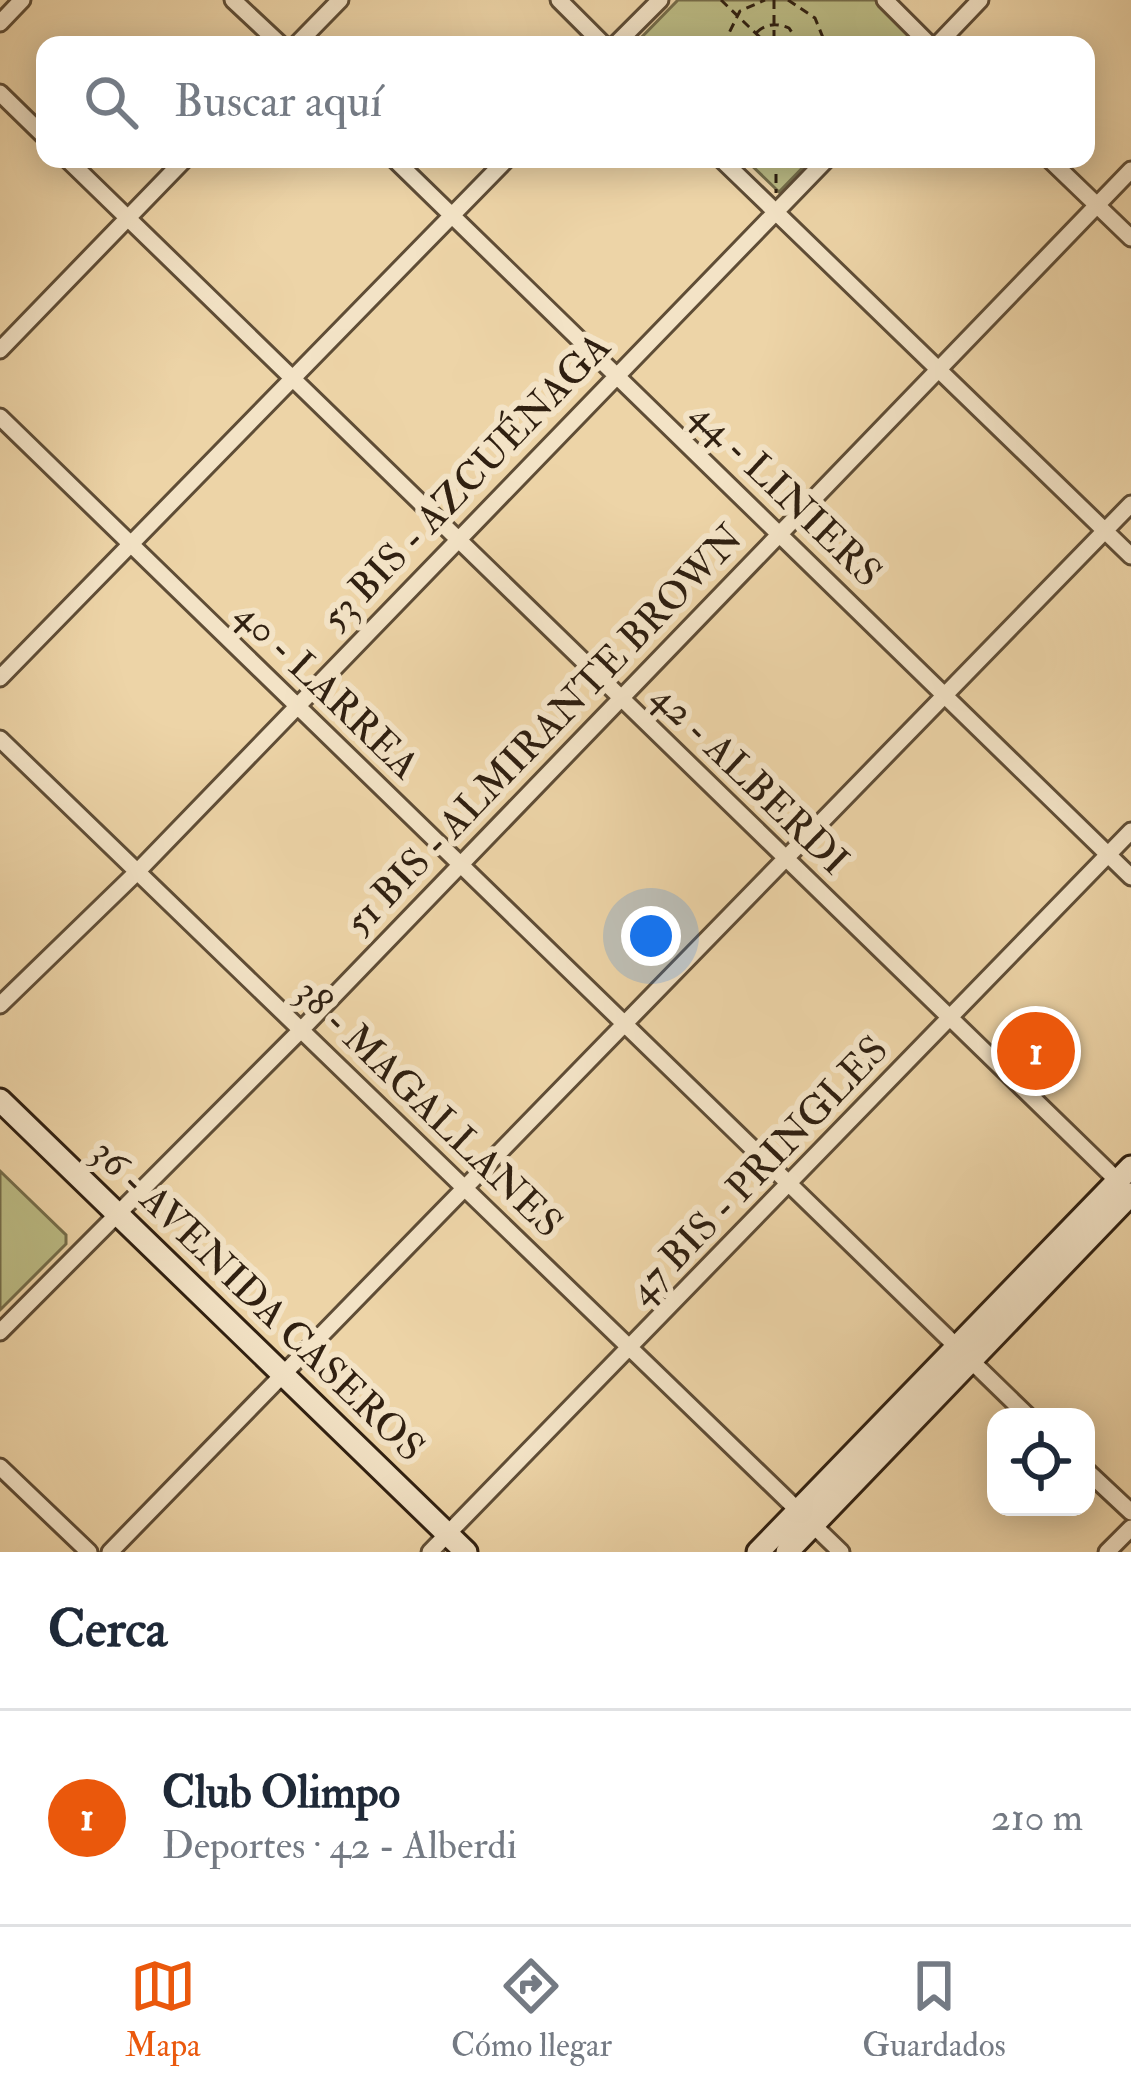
<!DOCTYPE html>
<html lang="es">
<meta charset="utf-8">
<style>
:root{--surface:#fff;--page:#f2f2f3;--text:#1f2937;--muted:#747a83;--line:#e0e1e3;--accent:#ea580c}
body{margin:0;font-family:"IM FELL Double Pica",serif;background:var(--page);color:var(--text)}
.controls{position:absolute;right:36px;bottom:36px;display:grid;overflow:hidden;border-radius:24px;box-shadow:0 6px 30px #0003}
.controls button{width:108px;height:108px;display:grid;place-items:center;padding:0;border:0;border-bottom:3px solid var(--line);background:var(--surface);color:var(--text);font:60px sans-serif}
.you{position:absolute;left:651px;top:936px;width:42px;height:42px;margin:-30px;border:9px solid #fff;border-radius:50%;background:#1a73e8;box-shadow:0 0 0 18px #1a73e833}
.badge{display:grid;place-items:center;width:78px;height:78px;border-radius:50%;background:var(--accent);color:#fff;font-size:39px;font-weight:700}
.pin{position:absolute;translate:-50% -50%;border:6px solid #fff;box-shadow:0 3px 12px #0006}
.list{margin:0;padding:0;list-style:none}
h2{display:flex;justify-content:space-between;align-items:center;height:156px;margin:0;padding:0 48px;font-size:51px}
h2 small{font-size:39px;font-weight:400;color:var(--muted)}
.list li{display:grid;grid-template-columns:78px 1fr auto;gap:36px;align-items:center;box-sizing:border-box;height:216px;padding:0 48px;border-top:3px solid var(--line)}
.list b{display:block;font-size:45px;white-space:nowrap}
.list p{margin:0;font-size:39px;white-space:nowrap;color:var(--muted)}
.list em{font-size:39px;font-style:normal;color:var(--muted)}
.icon{flex:none;width:66px;height:66px;fill:none;stroke:currentColor;stroke-width:2;stroke-linecap:round;stroke-linejoin:round}
.map{position:relative;flex:none;width:1131px;height:1552px;overflow:hidden}
.search{position:absolute;background:var(--surface);box-shadow:0 6px 30px #0003;left:36px;right:36px;top:36px;height:132px;display:flex;align-items:center;gap:30px;box-sizing:border-box;padding:0 42px;border-radius:24px;color:var(--muted);font-size:45px}
.sheet{height:372px;background:var(--surface)}
nav{display:flex;justify-content:space-around;align-items:center;box-sizing:border-box;height:168px;border-top:3px solid var(--line);background:var(--surface);font-size:33px;color:var(--muted)}
nav a{display:grid;justify-items:center;gap:6px}
nav .on{color:var(--accent)}
.map>svg:first-child{display:block}
.green{fill:#bcbc85;stroke:#766e4b;stroke-width:3}
.lines{fill:none;stroke-linecap:round;stroke-linejoin:round}
.street-casing{stroke:#5f4d36;stroke-width:21}
.secondary-casing{stroke:#302011;stroke-width:27}
.path{stroke:#302011;stroke-width:3;stroke-dasharray:9 6;stroke-linecap:butt}
.street{stroke:#f3e3c6;stroke-width:15}
.secondary{stroke:#f3e3c6;stroke-width:21}
.labels{text-anchor:middle;dominant-baseline:central;stroke-width:12;stroke-linejoin:round;paint-order:stroke}
.street-label{font-size:39px;fill:#302011;stroke:#f3e3c6}
</style>
<div class="map">
<svg width="1131" height="1552" viewBox="0 0 1131 1552">
<rect width="100%" height="100%" fill="#edd4a7"/>
<filter id="stains"><feTurbulence type="fractalNoise" baseFrequency=".00167" numOctaves="4"/><feColorMatrix values="0 0 0 0 .2 0 0 0 0 .09 0 0 0 0 .02 0 0 0 .5 -.17"/></filter>
<radialGradient id="worn" r=".72"><stop offset=".6" stop-color="#630" stop-opacity="0"/><stop offset="1" stop-color="#630" stop-opacity=".3"/></radialGradient>
<!-- green -->
<path class="green" d="M 678,0 L 875,0 L 921,44 L 634,45 Z
M 745,159 L 811,159 L 779,192 Z
M 0,1171 L 66,1235 L 66,1244 L 0,1310 Z"/>
<g class="lines">
<defs>
<path id="street" d="M 233,0 L 281,45
M 559,0 L 604,45
M 885,0 L 930,45
M 0,23 L 22,0
M 296,45 L 340,0
M 615,45 L 660,0
M 937,45 L 980,0
M 0,93 L 45,137
M 67,159 L 1121,1184
M 394,159 L 1131,877
M 721,159 L 1131,556
M 1049,159 L 1131,238
M 0,350 L 185,159
M 0,417 L 1029,1417
M 0,678 L 507,159
M 0,739 L 841,1552
M 0,1005 L 137,872 L 827,159
M 0,1332 L 301,1030 L 1131,170
M 0,1467 L 89,1552
M 1086,1470 L 1131,1512
M 110,1552 L 1131,504
M 430,1552 L 1131,831
M 1107,1552 L 1131,1528"/>
<path id="secondary" d="M 0,1100 L 466,1552
M 758,1552 L 1131,1167
M 787,1552 L 1131,1194"/>
</defs>
<!-- street casing -->
<use href="#street" class="street-casing"/>
<!-- secondary casing -->
<use href="#secondary" class="secondary-casing"/>
<!-- path -->
<path class="path" d="M 721,0 L 768,45 L 780,45
M 774,0 L 774,40
M 788,0 L 815,18 L 826,45
M 723,45 L 740,11 L 765,0
M 749,45 C 756,27 771,20 789,28 L 800,45
M 776,159 L 776,193"/>
<!-- street -->
<use href="#street" class="street"/>
<!-- secondary -->
<use href="#secondary" class="secondary"/>
</g>
<g class="labels">
<!-- street labels -->
<g class="street-label">
<text transform="translate(466 482) rotate(-46)">53 BIS - AZCUÉNAGA</text>
<text transform="translate(786 494) rotate(44)">44 - LINIERS</text>
<text transform="translate(327 690) rotate(44)">40 - LARREA</text>
<text transform="translate(544 730) rotate(-46)">51 BIS - ALMIRANTE BROWN</text>
<text transform="translate(750 779) rotate(44)">42 - ALBERDI</text>
<text transform="translate(429 1108) rotate(44)">38 - MAGALLANES</text>
<text transform="translate(758 1170) rotate(-46)">47 BIS - PRINGLES</text>
<text transform="translate(258 1300) rotate(44)">36 - AVENIDA CASEROS</text>
</g>
</g>
<rect width="100%" height="100%" filter="url(#stains)"/>
<rect width="100%" height="100%" fill="url(#worn)"/>
</svg>
<div class="controls">
<button><svg class="icon" aria-label="locate" viewBox="0 0 24 24"><circle cx="12" cy="12" r="6"/><path d="M12 2v4M12 18v4M2 12h4M18 12h4"/></svg></button>
</div>
<div class="you"></div>
<div class="pin badge" style="left:1036px;top:1051px">1</div>
<div class="search"><svg class="icon" aria-label="search" viewBox="0 0 24 24"><circle cx="10" cy="10" r="6"/><path d="M15 15l6 6"/></svg>Buscar aquí</div>
</div>
<section class="sheet">
<h2>Cerca<small></small></h2>
<ul class="list">
<li><span class="badge">1</span><div><b>Club Olimpo</b><p>Deportes · 42 - Alberdi</p></div><em>210 m</em></li>
</ul>
</section>
<nav>
<a class="on"><svg class="icon" aria-label="map" viewBox="0 0 24 24"><path d="M3 6l6-2 6 2 6-2v14l-6 2-6-2-6 2zM9 4v14M15 6v14"/></svg>Mapa</a>
<a><svg class="icon" aria-label="directions" viewBox="0 0 24 24"><path d="M12 3l9 9-9 9-9-9zM9 14v-3h6M13 9l2 2-2 2"/></svg>Cómo llegar</a>
<a><svg class="icon" aria-label="saved" viewBox="0 0 24 24"><path d="M7 4h10v16l-5-4-5 4z"/></svg>Guardados</a>
</nav>
